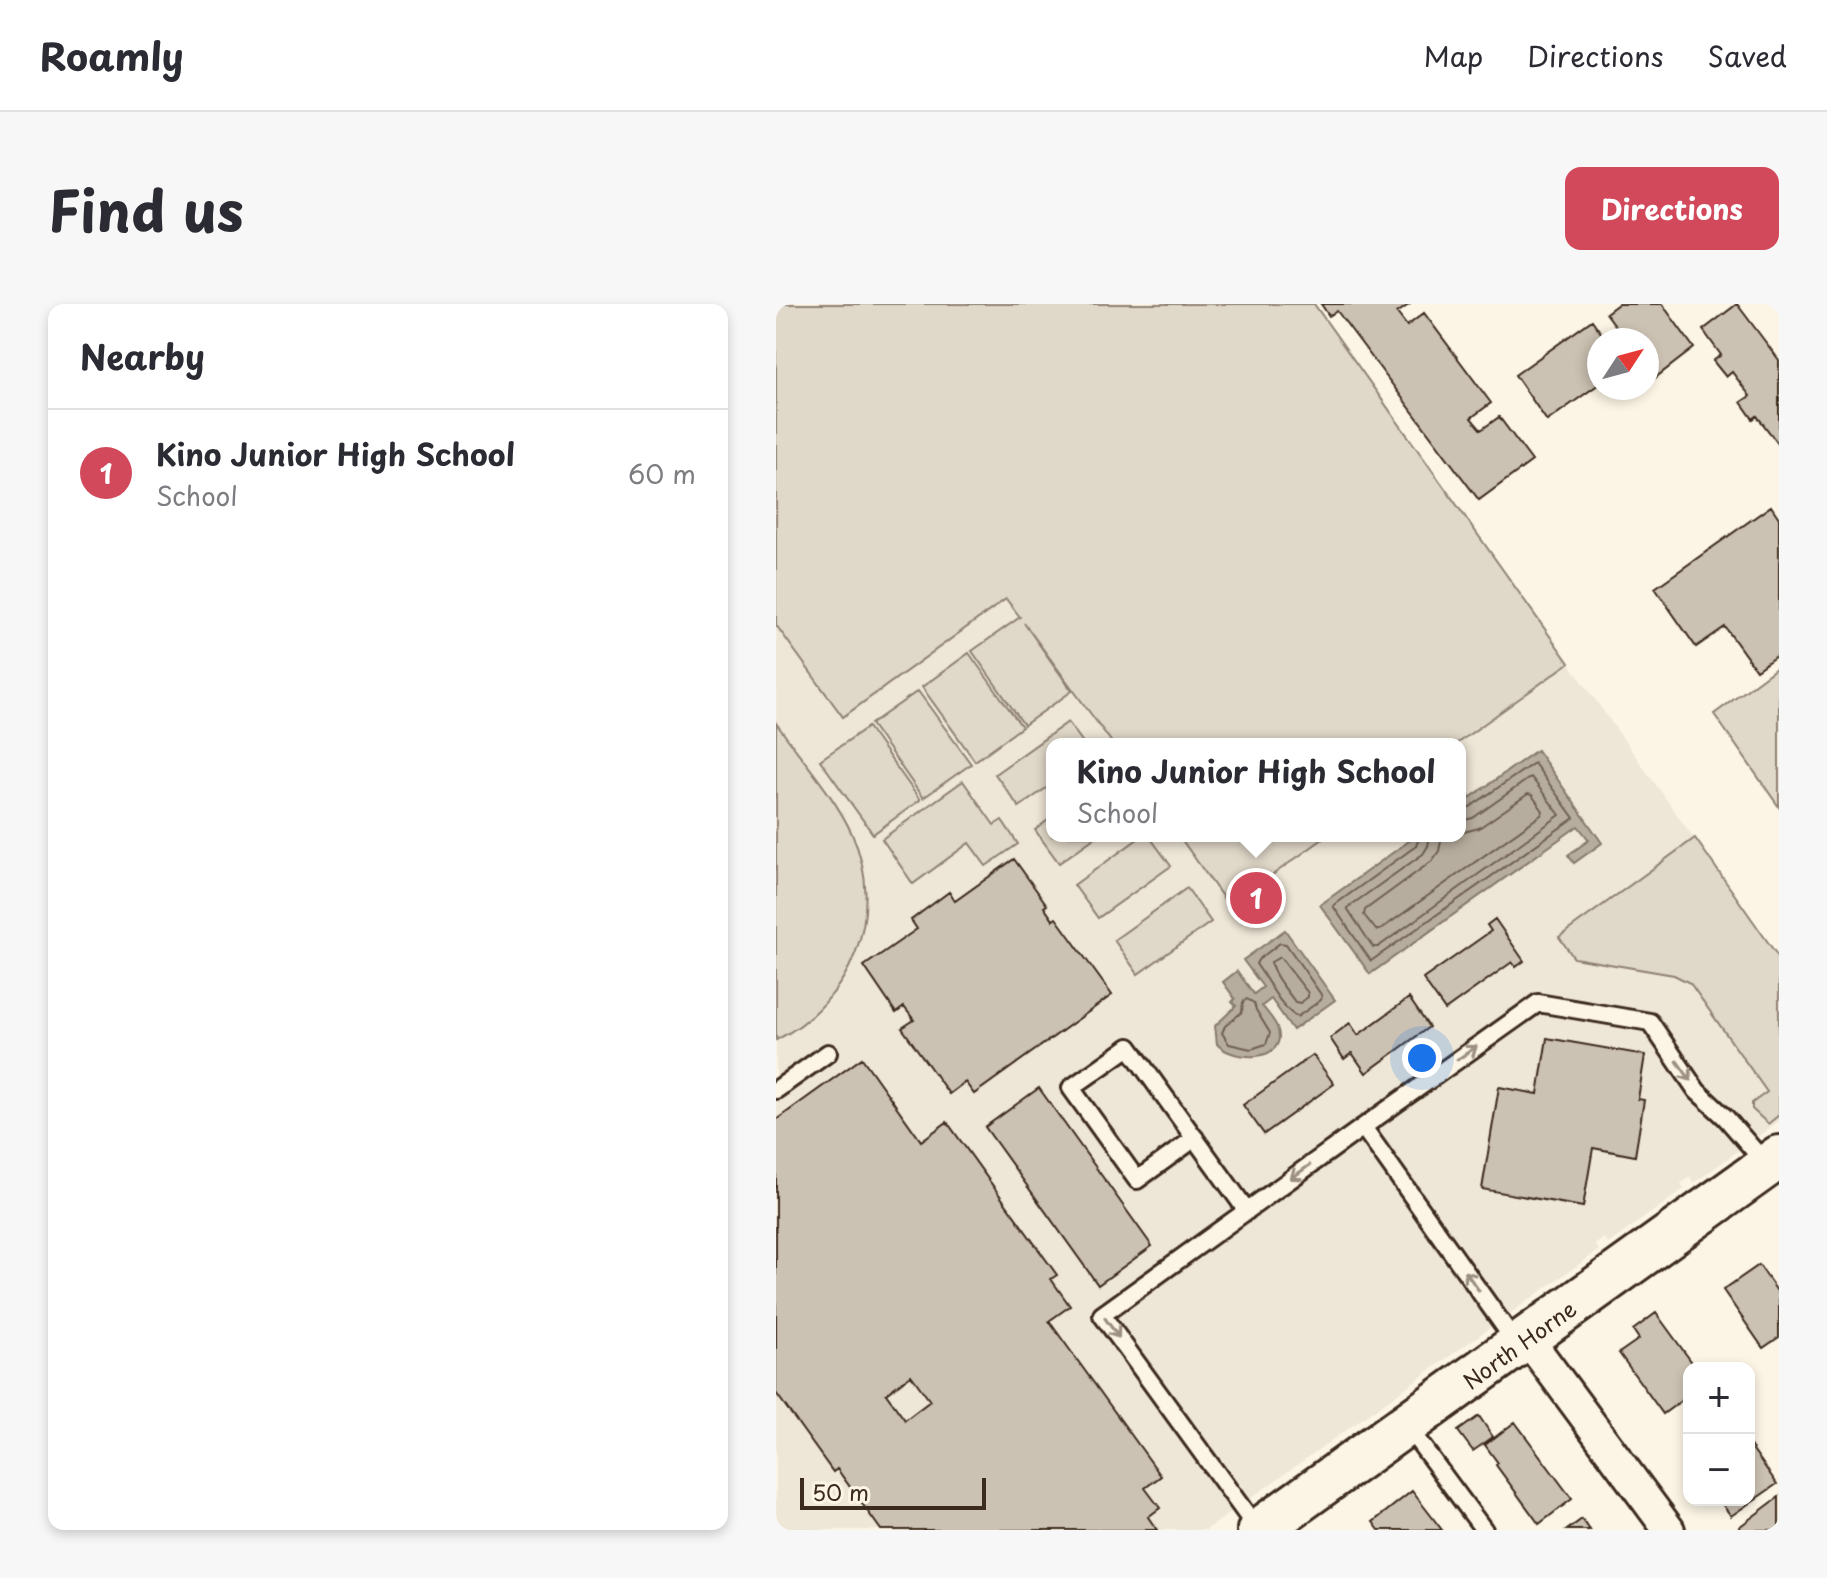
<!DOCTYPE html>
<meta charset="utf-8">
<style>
:root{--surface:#fff;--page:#f7f7f7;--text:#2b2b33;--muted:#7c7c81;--line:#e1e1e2;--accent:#d1495b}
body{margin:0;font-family:"Playpen Sans",sans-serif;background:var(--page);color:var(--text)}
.controls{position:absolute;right:24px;bottom:24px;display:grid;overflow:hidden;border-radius:16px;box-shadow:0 4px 12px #0003}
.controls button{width:72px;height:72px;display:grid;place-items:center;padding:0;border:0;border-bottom:2px solid var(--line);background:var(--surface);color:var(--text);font:40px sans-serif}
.compass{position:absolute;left:811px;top:24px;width:72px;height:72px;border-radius:50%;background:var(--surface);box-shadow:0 4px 12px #0003;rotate:54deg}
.scale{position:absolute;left:24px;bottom:20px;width:186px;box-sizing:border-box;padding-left:8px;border:4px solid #3b2a1e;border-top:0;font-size:22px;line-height:28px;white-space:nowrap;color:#3b2a1e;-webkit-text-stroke:6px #fcf5e5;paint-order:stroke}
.you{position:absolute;left:646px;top:754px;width:28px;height:28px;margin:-20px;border:6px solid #fff;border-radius:50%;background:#1a73e8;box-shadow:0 0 0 12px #1a73e833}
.badge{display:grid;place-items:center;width:52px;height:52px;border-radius:50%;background:var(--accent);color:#fff;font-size:26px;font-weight:700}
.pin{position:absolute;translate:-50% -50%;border:4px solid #fff;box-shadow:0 2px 8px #0006}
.popup{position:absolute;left:270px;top:434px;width:420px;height:104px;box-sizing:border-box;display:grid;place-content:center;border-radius:16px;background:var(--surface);filter:drop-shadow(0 2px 6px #0005);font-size:26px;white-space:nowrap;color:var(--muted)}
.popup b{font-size:30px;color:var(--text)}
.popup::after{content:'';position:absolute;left:50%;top:100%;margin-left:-16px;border:16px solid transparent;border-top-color:var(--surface)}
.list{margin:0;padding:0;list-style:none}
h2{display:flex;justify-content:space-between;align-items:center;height:104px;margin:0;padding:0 32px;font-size:34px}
h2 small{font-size:26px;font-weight:400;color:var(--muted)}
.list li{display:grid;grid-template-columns:52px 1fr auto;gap:24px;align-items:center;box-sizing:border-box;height:128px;padding:0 32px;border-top:2px solid var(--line)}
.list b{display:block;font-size:30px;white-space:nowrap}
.list p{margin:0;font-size:26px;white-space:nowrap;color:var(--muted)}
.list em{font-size:26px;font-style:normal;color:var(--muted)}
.map{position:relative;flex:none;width:1003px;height:1226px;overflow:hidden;border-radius:16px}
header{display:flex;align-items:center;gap:48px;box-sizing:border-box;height:112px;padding:0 40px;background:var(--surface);border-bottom:2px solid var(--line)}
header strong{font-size:38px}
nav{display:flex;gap:44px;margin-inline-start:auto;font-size:28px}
.intro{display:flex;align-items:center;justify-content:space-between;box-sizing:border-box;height:192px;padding:0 48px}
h1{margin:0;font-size:56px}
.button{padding:20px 36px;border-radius:16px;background:var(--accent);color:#fff;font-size:28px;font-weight:700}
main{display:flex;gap:48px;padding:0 48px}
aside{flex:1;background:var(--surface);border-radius:16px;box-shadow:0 4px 12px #0003}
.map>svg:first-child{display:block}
.built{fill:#eee6d6;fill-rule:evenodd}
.green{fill:#e0d8c8;stroke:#8e8173;stroke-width:2}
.water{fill:#b7ad9e;stroke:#85796b;stroke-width:2}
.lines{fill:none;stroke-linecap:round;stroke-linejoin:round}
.shore{stroke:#6d5e51;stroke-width:2}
.building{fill:#ccc2b3;stroke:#3b2a1e;stroke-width:2;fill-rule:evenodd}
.lane-casing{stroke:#3b2a1e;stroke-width:22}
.street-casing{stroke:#3b2a1e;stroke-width:36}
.secondary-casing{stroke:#3b2a1e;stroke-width:48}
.lane{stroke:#fcf5e5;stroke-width:16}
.street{stroke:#fcf5e5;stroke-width:30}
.secondary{stroke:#fcf5e5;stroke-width:42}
.oneway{stroke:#9c9082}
.labels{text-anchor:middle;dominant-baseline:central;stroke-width:8;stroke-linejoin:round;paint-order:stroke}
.street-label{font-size:22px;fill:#3b2a1e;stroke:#fcf5e5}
</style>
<header>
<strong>Roamly</strong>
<nav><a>Map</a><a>Directions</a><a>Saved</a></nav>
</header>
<div class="intro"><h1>Find us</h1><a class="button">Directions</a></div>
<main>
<aside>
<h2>Nearby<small></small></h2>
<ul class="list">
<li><span class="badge">1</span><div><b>Kino Junior High School</b><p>School</p></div><em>60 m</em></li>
</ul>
</aside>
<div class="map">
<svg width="1003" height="1226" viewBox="0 0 1003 1226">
<rect width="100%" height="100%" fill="#fcf5e5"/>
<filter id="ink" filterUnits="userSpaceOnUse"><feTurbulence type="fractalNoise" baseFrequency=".0125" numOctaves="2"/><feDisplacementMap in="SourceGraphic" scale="16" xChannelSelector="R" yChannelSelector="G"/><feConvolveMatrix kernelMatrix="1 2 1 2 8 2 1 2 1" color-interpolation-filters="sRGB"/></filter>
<g filter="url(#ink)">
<!-- built -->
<path class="built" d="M 0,0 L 538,0 L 1003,654 L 1003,817 L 918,879 L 913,873 L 905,880 L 908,885 L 832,940 L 828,934 L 819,941 L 823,946 L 430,1226 L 0,1226 ZM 276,440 L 684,440 L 684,532 L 276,532 Z"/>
<!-- green -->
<path class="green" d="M 0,0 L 538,0 L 793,359 L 680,440 L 337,440 L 248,319 L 296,387 L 248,421 L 196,347 L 244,313 L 230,295 L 67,413 L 0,321 Z
M 193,349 L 246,423 L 199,457 L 146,383 Z
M 1003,362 L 1003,503 L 938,410 Z
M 142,387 L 195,460 L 147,494 L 95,420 Z
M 292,418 L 308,440 L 276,440 L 276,480 L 243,503 L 219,470 Z
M 0,419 C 24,453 59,492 76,530 C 111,609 76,698 0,736 Z
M 92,423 L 144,496 L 97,530 L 44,456 Z
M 187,477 L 218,521 L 226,516 L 242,540 L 210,562 L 193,539 L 137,580 L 106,535 Z
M 276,513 L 276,532 L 321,532 L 283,559 L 259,526 Z
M 366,532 L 373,532 L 395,562 L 322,614 L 298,581 Z
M 403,532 L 551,532 L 453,602 Z
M 919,534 L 1003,654 L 1003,811 L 992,820 L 976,805 L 976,799 L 991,788 L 914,679 L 898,671 L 798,654 L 783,633 Z
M 411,584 L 435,618 L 362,670 L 338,636 Z"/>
<!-- water -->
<path class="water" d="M 761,446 L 826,539 L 798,559 L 792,551 L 813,536 L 802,522 L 594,670 L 544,601 L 640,532 L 684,532 L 684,501 Z
M 509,626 L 559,696 L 517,726 L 495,695 L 486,702 C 491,708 498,716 501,723 C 514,758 458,759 441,740 L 439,722 L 460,702 L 456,698 L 459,695 L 447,678 L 461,667 L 478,690 L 487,683 L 467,656 Z"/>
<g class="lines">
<!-- shore -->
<path class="shore" d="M 644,532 L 640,542 L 557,602 L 595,657 L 798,514 L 758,459 L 691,505 L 684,507
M 654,532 L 652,542 L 647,550 L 571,604 L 597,643 L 602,643 L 784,511 L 755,473 L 697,514 L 684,517
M 666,532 L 663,547 L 656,557 L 589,606 L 588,611 L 600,626 L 604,626 L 765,511 L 767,507 L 756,491 L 752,490 L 703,524 L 684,529
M 504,639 L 510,640 L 546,692 L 545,696 L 521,713 C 504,703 492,676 480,660 L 482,656 Z
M 504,653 L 532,689 L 532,693 L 524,699 L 519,698 C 511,686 497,672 495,658 Z
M 471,695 L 478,699 L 480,706 L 494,729 L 490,740 L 475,745 L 453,740 L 446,729 L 449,722 L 466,708 L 467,698 Z"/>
</g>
<!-- building -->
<path class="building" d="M 545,0 L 634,0 L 621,9 L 631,22 L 648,9 L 715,99 L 695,114 L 705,126 L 723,113 L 756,157 L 703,196 L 561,7 L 553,12 Z
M 842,0 L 886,0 L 918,44 L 879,74 L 871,64 L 871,36 L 850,36 L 830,9 Z
M 961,0 L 1003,56 L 1003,141 L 981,112 L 977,115 L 965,98 L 974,92 L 956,68 L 950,73 L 937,57 L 945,51 L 927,26 Z
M 816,16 L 830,36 L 823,36 L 823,80 L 771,117 L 739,71 Z
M 995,202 L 1003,214 L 1003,350 L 980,366 L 949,323 L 920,343 L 879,284 Z
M 238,555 L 271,601 L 268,603 L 277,616 L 280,614 L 336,691 L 198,790 L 189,778 L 173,790 L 126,724 L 138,716 L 128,703 L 120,709 L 88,662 L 141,625 L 135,616 L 173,588 L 179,597 Z
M 719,615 L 748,657 L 740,663 L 736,658 L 669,706 L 647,675 L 715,627 L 711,621 Z
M 633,694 L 653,723 L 590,769 L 576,749 L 568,755 L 554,734 L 574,719 L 582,731 Z
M 771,734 L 869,751 L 862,795 L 868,796 L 859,852 L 817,844 L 807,903 L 706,885 L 723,783 L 762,790 Z
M 537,751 L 558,780 L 488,830 L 467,801 Z
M 86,754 L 145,837 L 171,818 L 281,971 L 275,975 L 294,1002 L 273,1017 L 385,1172 L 369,1184 L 384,1204 L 372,1213 L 381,1226 L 105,1226 L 61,1165 L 57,1168 L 0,1089 L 0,816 ZM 135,1071 L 154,1097 L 129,1116 L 110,1090 Z
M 263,784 L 376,942 L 322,981 L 209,823 Z
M 983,961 L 1003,990 L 1003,1033 L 987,1044 L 947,986 Z
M 880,1009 L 920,1064 L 913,1064 L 913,1091 L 887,1110 L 843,1049 L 863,1035 L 857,1026 Z
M 703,1112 L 717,1133 L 697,1147 L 682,1127 Z
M 739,1118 L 796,1195 L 763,1220 L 720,1161 L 722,1159 L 709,1141 Z
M 973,1140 L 1001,1180 L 955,1212 L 943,1196 L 973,1196 Z
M 636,1187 L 666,1226 L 603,1226 L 597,1218 Z
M 1003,1193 L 1003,1226 L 966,1226 L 963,1223 Z
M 806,1215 L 814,1226 L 791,1226 Z"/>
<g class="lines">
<defs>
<path id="lane" d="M 0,786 L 52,749
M 419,834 L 361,876 L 295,784 L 353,743 L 471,907
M 740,1039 L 587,823 L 762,699 L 874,718 L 921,787 L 950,814 L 990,860
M 631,1122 L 708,1226
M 482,1226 L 326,1011 L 587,823"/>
<path id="street" d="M 751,1034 L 893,1226"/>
<path id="secondary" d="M 483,1226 L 1003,853"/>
</defs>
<!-- lane casing -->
<use href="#lane" class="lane-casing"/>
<!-- street casing -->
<use href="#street" class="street-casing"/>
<!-- secondary casing -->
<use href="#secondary" class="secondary-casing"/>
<!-- lane -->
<use href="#lane" class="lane"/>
<!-- street -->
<use href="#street" class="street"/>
<!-- secondary -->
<use href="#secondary" class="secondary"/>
</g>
<!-- one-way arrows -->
<defs><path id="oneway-shaft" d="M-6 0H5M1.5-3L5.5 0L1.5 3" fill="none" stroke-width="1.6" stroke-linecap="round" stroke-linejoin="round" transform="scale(2)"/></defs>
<g class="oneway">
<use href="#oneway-shaft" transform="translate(691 749) rotate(-35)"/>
<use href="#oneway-shaft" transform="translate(908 767) rotate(55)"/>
<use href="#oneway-shaft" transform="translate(524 868) rotate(144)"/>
<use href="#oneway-shaft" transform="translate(696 977) rotate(-126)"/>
<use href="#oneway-shaft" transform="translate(336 1024) rotate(54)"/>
</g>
</g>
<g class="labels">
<!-- street labels -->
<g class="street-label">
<text transform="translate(743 1040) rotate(-36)">North Horne</text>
</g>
</g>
</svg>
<div class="controls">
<button>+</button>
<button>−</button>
</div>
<svg class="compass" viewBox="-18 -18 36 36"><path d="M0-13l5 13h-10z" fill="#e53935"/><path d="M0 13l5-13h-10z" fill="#7c7c81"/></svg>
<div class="scale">50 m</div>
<div class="you"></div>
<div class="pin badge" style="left:480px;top:594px">1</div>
<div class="popup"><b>Kino Junior High School</b>School</div>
</div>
</main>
